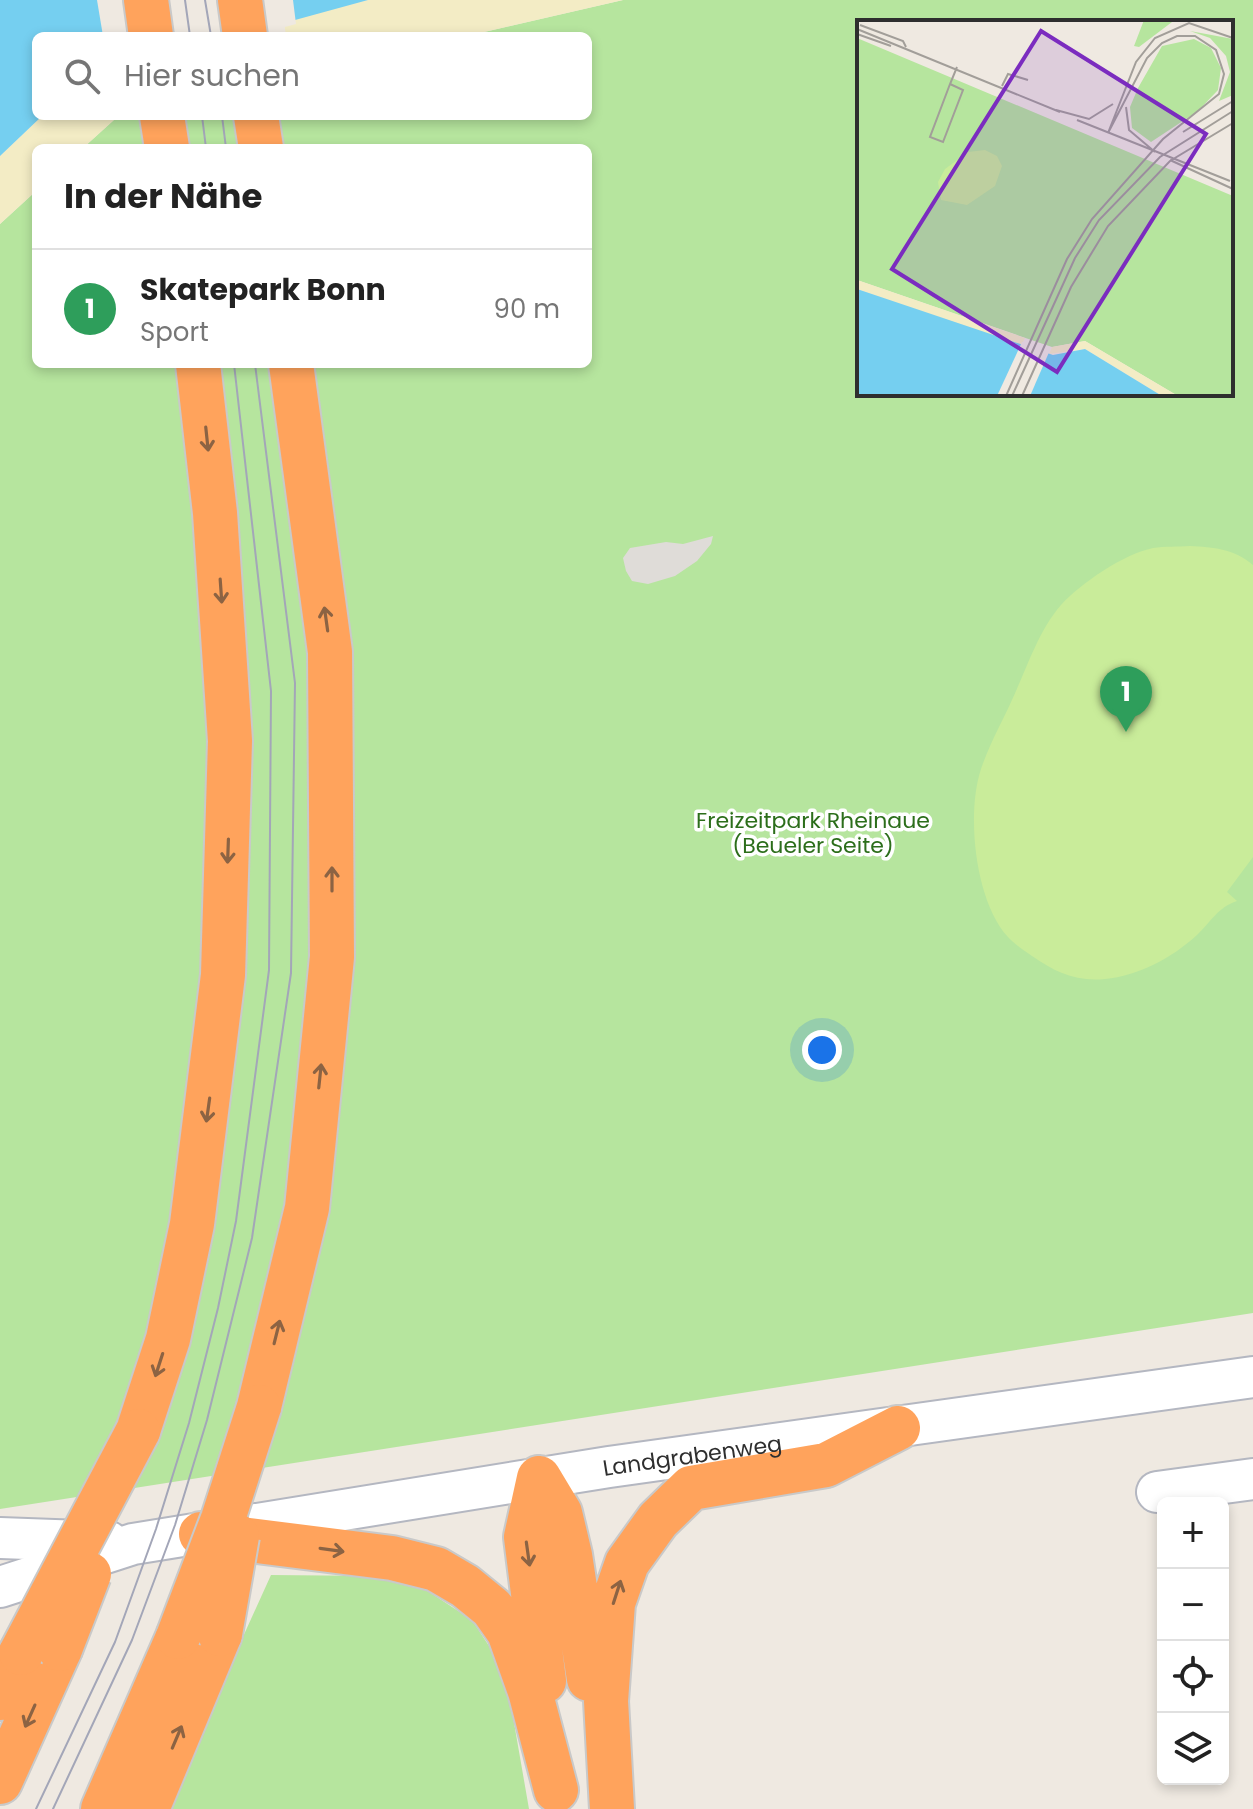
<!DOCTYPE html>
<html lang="de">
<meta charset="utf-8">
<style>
:root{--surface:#fff;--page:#f6f6f6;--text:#222;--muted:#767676;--line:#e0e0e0;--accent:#0b8043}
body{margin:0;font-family:Poppins,sans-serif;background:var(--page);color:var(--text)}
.controls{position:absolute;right:24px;bottom:24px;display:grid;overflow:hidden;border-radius:12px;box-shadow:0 4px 12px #0003}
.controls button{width:72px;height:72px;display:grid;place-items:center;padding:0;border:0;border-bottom:2px solid var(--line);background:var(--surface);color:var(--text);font:40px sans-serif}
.you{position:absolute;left:822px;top:1050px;width:28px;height:28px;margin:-20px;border:6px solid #fff;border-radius:50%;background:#1a73e8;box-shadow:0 0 0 12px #1a73e833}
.badge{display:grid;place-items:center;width:52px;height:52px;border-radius:50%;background:var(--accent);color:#fff;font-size:26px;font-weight:700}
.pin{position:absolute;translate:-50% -66px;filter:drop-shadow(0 2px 4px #0008)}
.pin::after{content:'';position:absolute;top:42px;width:28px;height:24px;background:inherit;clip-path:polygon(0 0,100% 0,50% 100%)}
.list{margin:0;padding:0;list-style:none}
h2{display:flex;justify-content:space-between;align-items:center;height:104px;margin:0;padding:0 32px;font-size:34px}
h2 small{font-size:26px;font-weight:400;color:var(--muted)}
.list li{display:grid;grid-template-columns:52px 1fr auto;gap:24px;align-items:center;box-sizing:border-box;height:120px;padding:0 32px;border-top:2px solid var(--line)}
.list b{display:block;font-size:30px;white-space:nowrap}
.list p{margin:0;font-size:26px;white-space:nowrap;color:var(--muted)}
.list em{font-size:26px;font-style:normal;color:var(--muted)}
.icon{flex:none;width:44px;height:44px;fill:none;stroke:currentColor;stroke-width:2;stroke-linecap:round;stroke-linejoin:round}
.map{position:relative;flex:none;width:1253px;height:1809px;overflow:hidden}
.search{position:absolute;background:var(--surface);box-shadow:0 4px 12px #0003;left:32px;top:32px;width:560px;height:88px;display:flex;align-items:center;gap:20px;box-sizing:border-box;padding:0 28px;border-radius:12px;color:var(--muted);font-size:30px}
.panel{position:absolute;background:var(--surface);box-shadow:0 4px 12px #0003;left:32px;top:144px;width:560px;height:224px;border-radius:12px}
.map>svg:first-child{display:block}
.green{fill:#b6e59e;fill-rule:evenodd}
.sand{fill:#f3ecc5}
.pitch{fill:#c9ec9a}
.plaza{fill:#dfdcd8}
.water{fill:#75cff0}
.pier{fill:#efe9e1}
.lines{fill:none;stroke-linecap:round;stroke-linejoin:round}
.minor-casing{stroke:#b4b7c1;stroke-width:44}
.highway-casing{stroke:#c9c9c9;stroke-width:48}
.minor{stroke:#fff;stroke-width:40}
.highway{stroke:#ffa35c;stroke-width:44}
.tram{stroke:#a3a6b8;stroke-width:2}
.highway-bridge-casing{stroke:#c9c9c9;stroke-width:48;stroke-linecap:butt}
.highway-bridge{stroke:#ffa35c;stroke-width:44}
.oneway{stroke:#8c6343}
.labels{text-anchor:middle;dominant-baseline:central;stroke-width:7;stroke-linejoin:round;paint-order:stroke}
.park-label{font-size:22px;fill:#2c6e1b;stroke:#fff}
.street-label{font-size:22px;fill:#2e2e2e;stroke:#fff}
.inset-road{fill:none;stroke:#a29e99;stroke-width:2}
.view{fill:#7b2cbf;fill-opacity:0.15;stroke:#7b2cbf;stroke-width:4}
.inset-edge{fill:none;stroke:#2e2e2e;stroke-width:4}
</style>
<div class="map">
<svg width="1253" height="1809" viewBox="0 0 1253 1809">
<rect width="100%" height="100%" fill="#efe9e1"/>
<!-- green -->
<path class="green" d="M 623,0 L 1253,0 L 1253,1313 L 0,1509 L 0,224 L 36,191 L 36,364 L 588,364 L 588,148 L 83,148 L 115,119 L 128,116 L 588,116 L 588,36 L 467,36 ZM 859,22 L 1231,22 L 1231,394 L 859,394 Z
M 271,1575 L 377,1576 L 423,1588 L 472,1620 L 489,1646 L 509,1694 L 529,1809 L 165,1809 Z"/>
<!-- sand -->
<path class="sand" d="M 368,0 L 623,0 L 467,36 L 286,36 L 284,21 Z
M 42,116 L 114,116 L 115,119 L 83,148 L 36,148 L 36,191 L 0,224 L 0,156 Z"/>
<!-- pitch -->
<path class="pitch" d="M 1190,546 C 1213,547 1235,549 1253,565 L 1253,857 L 1227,892 L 1237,901 C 1218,907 1211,922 1197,935 C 1172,958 1138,976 1105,979 C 1076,982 1055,972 1032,956 C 1024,950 1014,944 1008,937 C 975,901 966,814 981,769 C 990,742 1005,717 1016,691 C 1029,662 1040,629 1061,605 C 1081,583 1124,554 1153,548 C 1165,546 1178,547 1190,546 Z"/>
<!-- plaza -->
<path class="plaza" d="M 713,536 L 711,544 L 697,561 L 675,576 L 648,584 L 632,581 L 626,571 L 623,558 L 630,548 L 666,542 L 683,544 Z"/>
<!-- water -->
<path class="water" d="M 0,0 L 368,0 L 237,36 L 36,36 L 36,116 L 42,116 L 0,156 Z"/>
<!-- pier -->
<path class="pier" d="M 97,0 L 293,0 L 296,24 L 252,36 L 103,36 Z"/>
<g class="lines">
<defs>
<g id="minor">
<path d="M 1157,1492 L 1253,1479"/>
<path d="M 0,1538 L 109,1542"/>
<path id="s1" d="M 0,1587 L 133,1544 L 609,1467 L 1253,1377"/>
</g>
<path id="highway" d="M 146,0 L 151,36
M 240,0 L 245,36
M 162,116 L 167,148
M 256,116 L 261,148
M 259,1407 L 307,1208 L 332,957 L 330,652 L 291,364
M 138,1431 L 168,1339 L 192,1224 L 223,975 L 230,741 L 215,513 L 198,364
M 539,1478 L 560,1513 L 570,1555 L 589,1679
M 539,1478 L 526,1537 L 544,1681
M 201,1534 L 392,1558 L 436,1569 L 465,1586 L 492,1608 L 509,1632 L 530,1691 L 556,1790
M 0,1698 L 21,1653
M 0,1782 L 60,1649
M 103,1809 L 178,1637
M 147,1809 L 220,1634
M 612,1809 L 606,1701 L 613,1603 L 627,1563 L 658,1520 L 691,1488 L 826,1465 L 898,1428"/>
</defs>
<!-- minor casing -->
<use href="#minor" class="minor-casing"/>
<!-- highway casing -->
<use href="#highway" class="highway-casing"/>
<!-- minor -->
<use href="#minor" class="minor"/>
<!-- highway -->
<use href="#highway" class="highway"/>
<!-- tram -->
<path class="tram" d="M 185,0 L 190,36
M 205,0 L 211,36
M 202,116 L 206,148
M 222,116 L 226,148
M 36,1809 L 115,1642 L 156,1529 L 189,1423 L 218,1308 L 236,1221 L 269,970 L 271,691 L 234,364
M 53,1809 L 132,1640 L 175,1525 L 207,1420 L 252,1238 L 291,973 L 295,683 L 255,364"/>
<defs>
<path id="highway-bridge" d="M 220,1634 L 237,1536
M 178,1637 L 223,1519 L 259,1407
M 60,1649 L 89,1574
M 21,1653 L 138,1431"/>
</defs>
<!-- highway-bridge casing -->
<use href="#highway-bridge" class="highway-bridge-casing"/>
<!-- highway-bridge -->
<use href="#highway-bridge" class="highway-bridge"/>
</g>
<!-- one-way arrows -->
<defs><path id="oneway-shaft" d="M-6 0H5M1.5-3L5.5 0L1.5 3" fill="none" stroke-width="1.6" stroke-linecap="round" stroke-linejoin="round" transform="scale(2)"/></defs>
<g class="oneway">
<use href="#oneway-shaft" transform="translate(207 439) rotate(84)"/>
<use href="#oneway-shaft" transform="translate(221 591) rotate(86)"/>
<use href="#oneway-shaft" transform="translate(326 619) rotate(-98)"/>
<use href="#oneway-shaft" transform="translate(228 851) rotate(92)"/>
<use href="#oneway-shaft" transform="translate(332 879) rotate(-90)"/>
<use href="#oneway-shaft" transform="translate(320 1076) rotate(-84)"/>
<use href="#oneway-shaft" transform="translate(208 1110) rotate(98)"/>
<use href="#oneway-shaft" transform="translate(277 1332) rotate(-76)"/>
<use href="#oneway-shaft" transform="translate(159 1365) rotate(108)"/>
<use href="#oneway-shaft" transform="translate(332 1550) rotate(8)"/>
<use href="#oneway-shaft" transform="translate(528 1554) rotate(82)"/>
<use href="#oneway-shaft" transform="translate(617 1592) rotate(-72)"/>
<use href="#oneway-shaft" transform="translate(30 1716) rotate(114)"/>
<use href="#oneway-shaft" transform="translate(177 1737) rotate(-67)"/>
</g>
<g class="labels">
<!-- park labels -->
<g class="park-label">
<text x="813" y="820">Freizeitpark Rheinaue<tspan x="813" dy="25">(Beueler Seite)</tspan></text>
</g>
<!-- street labels -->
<g class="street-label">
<text stroke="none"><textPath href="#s1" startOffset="706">Landgrabenweg</textPath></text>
</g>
</g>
<!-- overview -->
<g transform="translate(857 20)">
<rect width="376" height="376" fill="#efe9e1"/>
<path d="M 287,0 L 334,0 L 315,2 L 282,27 L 277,26 ZM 333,11 L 376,19 L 376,75 L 362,81 L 373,52 L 369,36 L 353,18 ZM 0,18 L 376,176 L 376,376 L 321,376 L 228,321 L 195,327 L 0,260 ZM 337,19 L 354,28 L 364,48 L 361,70 L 341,91 L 294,122 L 275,108 L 273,87 L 281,68 L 305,26 Z" fill="#b6e59e"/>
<path d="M 0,260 L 168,318 L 164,326 L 145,320 L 0,269 ZM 228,321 L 321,376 L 305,376 L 228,329 L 192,334 L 195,327 Z" fill="#f3ecc5"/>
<path d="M 128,130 L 140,136 L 145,146 L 138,166 L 110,185 L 84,180 L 81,162 L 88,149 L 111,132 Z" fill="#c9ec9a"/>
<path d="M 0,269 L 196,335 L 228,329 L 305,376 L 0,376 Z" fill="#75cff0"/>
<path d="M 165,322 L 193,330 L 173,376 L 140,376 Z" fill="#efe9e1"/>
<path class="inset-road" d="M 3,5 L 46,21 L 49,27M 0,9 L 203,92M 0,14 L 34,26M 93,64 L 106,70 L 86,122 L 73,117 L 93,64 L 100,47M 145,66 L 151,54 L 171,60M 269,87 L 272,110 L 298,132M 199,90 L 232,99 L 256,84M 220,100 L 373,161M 326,112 L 376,81M 251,113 L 279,42 L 298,18 L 332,3 L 376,18M 313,140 L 376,169M 149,376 L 210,239 L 235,199 L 306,119 L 362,74 L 367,54 L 359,30 L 338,16 L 320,16 L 305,23 L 290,38 L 251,113M 155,376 L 218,238 L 242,200 L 303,137 L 376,91M 165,376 L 214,267 L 251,206 L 313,141 L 376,103"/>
<path class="view" d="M 184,11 L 349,114 L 200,352 L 35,249 Z"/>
<rect width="376" height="376" class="inset-edge"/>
</g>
</svg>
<div class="controls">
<button>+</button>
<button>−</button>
<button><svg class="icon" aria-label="locate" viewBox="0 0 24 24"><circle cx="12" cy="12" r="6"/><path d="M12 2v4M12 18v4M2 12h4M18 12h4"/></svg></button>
<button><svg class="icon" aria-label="layers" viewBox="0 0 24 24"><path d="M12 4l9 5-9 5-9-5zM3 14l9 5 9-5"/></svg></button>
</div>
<div class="you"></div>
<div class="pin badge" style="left:1126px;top:732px;background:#2e9e5b">1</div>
<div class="search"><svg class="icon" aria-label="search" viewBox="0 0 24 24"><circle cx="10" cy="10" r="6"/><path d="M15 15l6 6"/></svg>Hier suchen</div>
<section class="panel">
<h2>In der Nähe<small></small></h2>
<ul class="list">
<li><span class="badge" style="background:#2e9e5b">1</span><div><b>Skatepark Bonn</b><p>Sport</p></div><em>90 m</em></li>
</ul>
</section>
</div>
